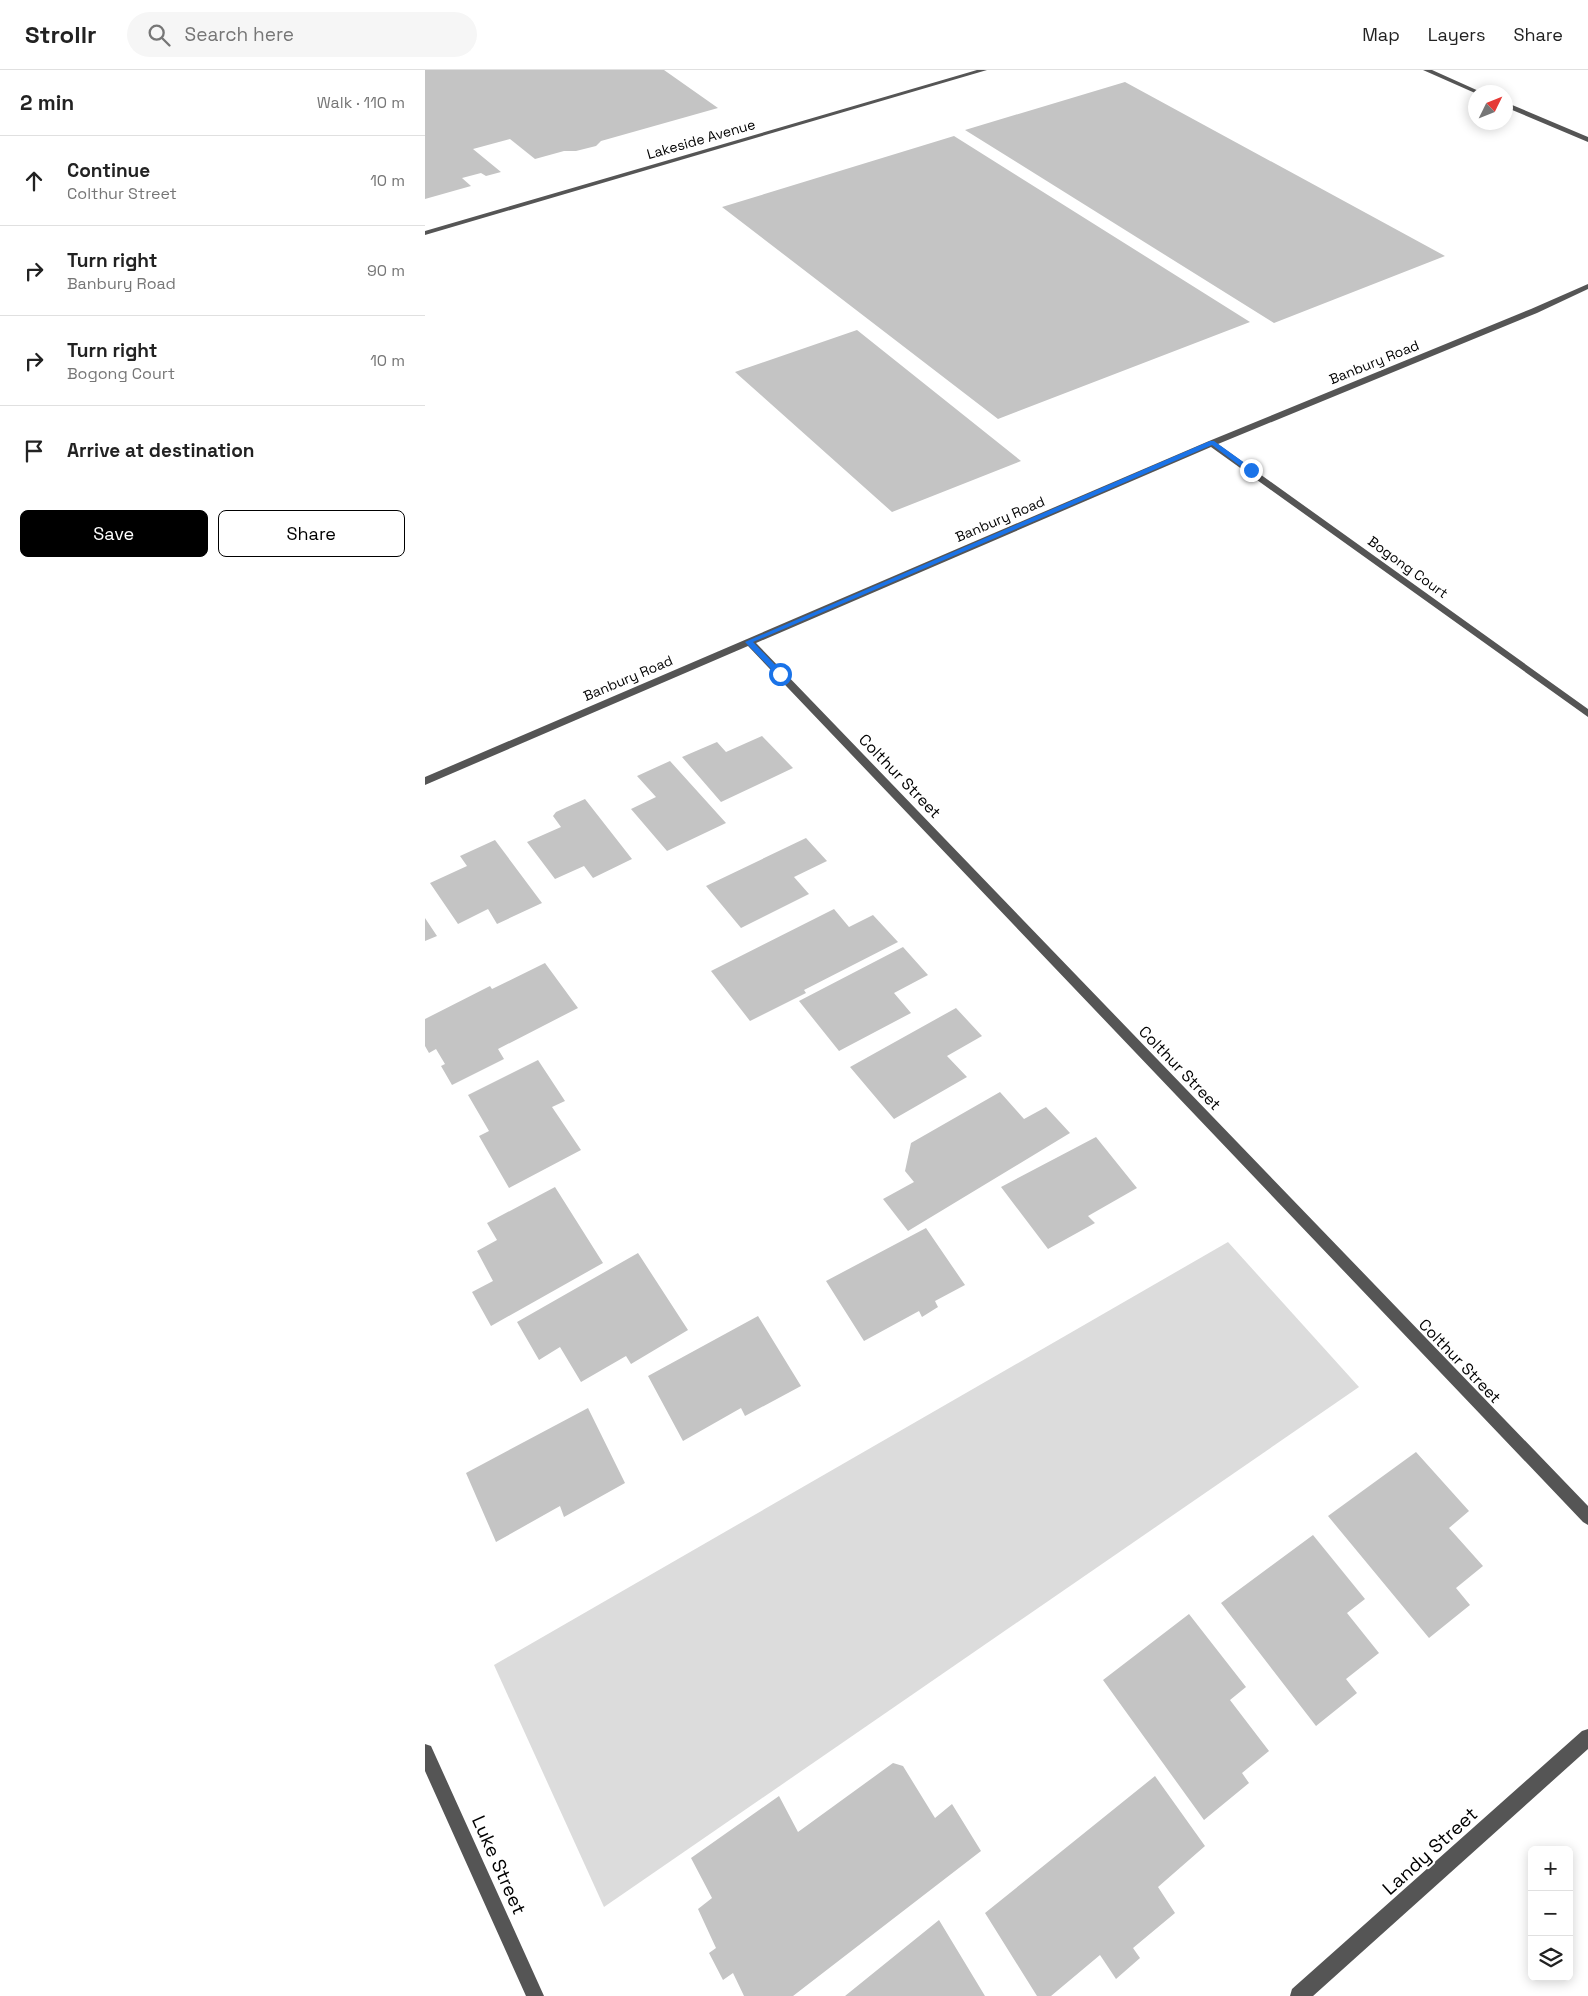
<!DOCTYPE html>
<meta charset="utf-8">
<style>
:root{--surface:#fff;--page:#f6f6f6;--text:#222;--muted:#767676;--line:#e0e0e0;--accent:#000}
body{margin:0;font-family:"Space Grotesk",sans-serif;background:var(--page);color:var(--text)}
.controls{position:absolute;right:15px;bottom:15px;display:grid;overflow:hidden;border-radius:8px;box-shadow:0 2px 12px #0003}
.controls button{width:45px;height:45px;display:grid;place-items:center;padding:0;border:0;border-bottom:1px solid var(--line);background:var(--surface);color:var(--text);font:25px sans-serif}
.compass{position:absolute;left:1043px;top:15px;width:45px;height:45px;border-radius:50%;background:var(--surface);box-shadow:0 2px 12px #0003;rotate:47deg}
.stop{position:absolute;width:15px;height:15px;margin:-11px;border:4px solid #1a73e8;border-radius:50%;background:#fff}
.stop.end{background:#1a73e8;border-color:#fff;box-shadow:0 1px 5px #0008}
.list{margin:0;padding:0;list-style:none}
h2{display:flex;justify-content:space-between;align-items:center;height:65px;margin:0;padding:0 20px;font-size:21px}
h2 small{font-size:16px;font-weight:400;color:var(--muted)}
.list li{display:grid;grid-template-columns:32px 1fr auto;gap:15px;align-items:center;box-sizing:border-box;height:90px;padding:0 20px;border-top:1px solid var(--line)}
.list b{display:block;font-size:19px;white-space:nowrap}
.list p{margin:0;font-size:16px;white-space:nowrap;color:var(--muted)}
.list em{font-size:16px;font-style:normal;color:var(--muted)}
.actions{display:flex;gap:10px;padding:15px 20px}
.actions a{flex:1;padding:11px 0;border:1px solid var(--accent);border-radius:8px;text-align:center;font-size:18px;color:var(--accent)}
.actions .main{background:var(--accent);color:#fff}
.icon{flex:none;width:28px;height:28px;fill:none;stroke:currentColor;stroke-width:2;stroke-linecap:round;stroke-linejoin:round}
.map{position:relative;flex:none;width:1163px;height:1926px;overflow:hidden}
header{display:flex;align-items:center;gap:30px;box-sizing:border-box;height:70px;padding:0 25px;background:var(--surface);border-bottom:1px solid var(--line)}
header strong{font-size:24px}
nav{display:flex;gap:28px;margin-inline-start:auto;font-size:18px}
.search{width:350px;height:45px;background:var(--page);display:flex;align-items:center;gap:12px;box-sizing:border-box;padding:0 18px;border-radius:28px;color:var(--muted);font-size:19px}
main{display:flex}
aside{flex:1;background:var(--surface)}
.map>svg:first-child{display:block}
.green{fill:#dcdcdc}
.building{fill:#c4c4c4}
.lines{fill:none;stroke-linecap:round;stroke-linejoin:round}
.minor{fill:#555;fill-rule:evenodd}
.route{fill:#1a73e8}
.labels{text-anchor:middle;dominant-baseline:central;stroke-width:4.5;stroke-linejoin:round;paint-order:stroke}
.far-street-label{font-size:14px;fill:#000;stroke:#fff}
.street-label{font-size:16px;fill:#000;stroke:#fff}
.near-street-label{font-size:19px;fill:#000;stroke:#fff}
</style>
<header>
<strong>Strollr</strong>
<div class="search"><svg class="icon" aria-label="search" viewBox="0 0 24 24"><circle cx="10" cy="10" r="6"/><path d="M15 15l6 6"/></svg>Search here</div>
<nav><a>Map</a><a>Layers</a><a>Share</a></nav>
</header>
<main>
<aside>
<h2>2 min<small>Walk · 110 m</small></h2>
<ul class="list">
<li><svg class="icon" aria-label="ahead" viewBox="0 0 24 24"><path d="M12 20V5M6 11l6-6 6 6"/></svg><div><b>Continue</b><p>Colthur Street</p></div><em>10 m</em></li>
<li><svg class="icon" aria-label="right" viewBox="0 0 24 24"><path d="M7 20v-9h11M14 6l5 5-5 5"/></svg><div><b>Turn right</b><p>Banbury Road</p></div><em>90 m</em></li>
<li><svg class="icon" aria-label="right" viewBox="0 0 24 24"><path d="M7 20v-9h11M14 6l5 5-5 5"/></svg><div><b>Turn right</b><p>Bogong Court</p></div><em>10 m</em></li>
<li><svg class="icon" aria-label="arrive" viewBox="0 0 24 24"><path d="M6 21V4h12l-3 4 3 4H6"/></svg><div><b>Arrive at destination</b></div></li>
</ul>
<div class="actions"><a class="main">Save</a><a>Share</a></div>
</aside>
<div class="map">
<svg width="1163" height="1926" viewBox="0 0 1163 1926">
<rect width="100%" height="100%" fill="#fff"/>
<!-- green -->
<path class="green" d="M 803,1172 L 934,1317 L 179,1837 L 69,1595 Z"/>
<!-- building -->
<path class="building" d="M 0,0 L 239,0 L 293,38 L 176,71 L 171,76 L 151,81 L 139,81 L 110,89 L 85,69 L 48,79 L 76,102 L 61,106 L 56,103 L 37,108 L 46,116 L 0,129 Z
M 700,12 L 1020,186 L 849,253 L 540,60 Z
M 529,66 L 825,252 L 573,349 L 297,137 Z
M 432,260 L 596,391 L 467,442 L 310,302 Z
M 337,666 L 368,698 L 296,732 L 257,687 L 292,672 L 301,682 Z
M 245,691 L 301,753 L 242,781 L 206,739 L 231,727 L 212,706 Z
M 160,729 L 207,789 L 168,808 L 159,796 L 130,809 L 102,772 L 136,757 L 128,746 L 131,742 Z
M 381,768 L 402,791 L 369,807 L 384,824 L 316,858 L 281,816 Z
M 70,770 L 117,833 L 72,854 L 63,839 L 33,854 L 5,813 L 42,796 L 35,786 Z
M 409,839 L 424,857 L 448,845 L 473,872 L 379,920 L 381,923 L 325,951 L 286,901 Z
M 0,848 L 12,866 L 0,871 Z
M 478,877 L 503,905 L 469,923 L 486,943 L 414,981 L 374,931 Z
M 120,893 L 153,938 L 73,979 L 79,989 L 27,1015 L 16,996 L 20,994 L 11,979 L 4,983 L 0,976 L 0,949 L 65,916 L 67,919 Z
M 531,938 L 557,966 L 522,986 L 542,1007 L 469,1049 L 425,997 Z
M 113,990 L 140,1031 L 127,1037 L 156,1080 L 84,1118 L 54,1066 L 64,1061 L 43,1025 Z
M 575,1022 L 599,1049 L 621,1037 L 645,1063 L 483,1161 L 458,1129 L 489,1112 L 480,1101 L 486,1073 Z
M 671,1067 L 712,1118 L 663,1146 L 670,1153 L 623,1179 L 576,1117 Z
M 130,1117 L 178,1193 L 66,1256 L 47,1222 L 68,1211 L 52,1181 L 72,1170 L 62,1153 Z
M 501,1158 L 540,1215 L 510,1231 L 513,1237 L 497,1247 L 494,1241 L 439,1271 L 401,1211 Z
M 213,1183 L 263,1260 L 206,1294 L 201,1286 L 156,1312 L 135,1277 L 114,1290 L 92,1252 Z
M 333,1246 L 376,1316 L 320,1346 L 316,1338 L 258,1371 L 223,1306 Z
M 163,1338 L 200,1413 L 139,1447 L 135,1436 L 71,1472 L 41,1403 Z
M 991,1382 L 1044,1441 L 1024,1458 L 1058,1496 L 1031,1518 L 1045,1535 L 1004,1568 L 903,1446 Z
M 888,1465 L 940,1529 L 922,1543 L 954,1583 L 921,1609 L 932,1623 L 891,1656 L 796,1533 Z
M 764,1544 L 821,1617 L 805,1630 L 844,1681 L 817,1703 L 824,1713 L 779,1750 L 678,1610 Z
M 468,1693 L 478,1696 L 510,1748 L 527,1734 L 556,1781 L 368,1926 L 319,1926 L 308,1903 L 298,1910 L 284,1883 L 291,1878 L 273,1839 L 287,1828 L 266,1788 L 354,1726 L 373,1762 Z
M 730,1706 L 780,1776 L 733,1817 L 750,1843 L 708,1878 L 715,1888 L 691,1909 L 675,1885 L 626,1926 L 612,1926 L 560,1843 Z
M 514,1850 L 560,1926 L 420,1926 Z"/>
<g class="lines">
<!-- minor -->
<path class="minor" d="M 552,0 L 562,0 L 0,165 L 0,161 Z
M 998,0 L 1007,0 L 1056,22 L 1050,23 Z
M 1080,32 L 1163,67 L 1163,72 L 1080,37 Z
M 1163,214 L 1163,219 L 1112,243 L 793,374 L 1163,639 L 1163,647 L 786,377 L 331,573 L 1163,1436 L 1163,1455 L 1158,1452 L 323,576 L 0,715 L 0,707 L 784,371 L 1106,239 Z
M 1163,1659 L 1163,1679 L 888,1926 L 865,1926 L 867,1919 L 1157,1661 Z
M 0,1674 L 6,1676 L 119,1926 L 101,1926 L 0,1701 Z"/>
</g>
<!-- route -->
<path class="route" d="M 785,371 L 789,371 L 828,399 L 828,402 L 823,402 L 787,375 L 328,572 L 357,602 L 357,605 L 352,605 L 320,572 Z"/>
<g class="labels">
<!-- far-street labels -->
<g class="far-street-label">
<text transform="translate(276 69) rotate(-16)">Lakeside Avenue</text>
<text transform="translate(949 292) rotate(-22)">Banbury Road</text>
<text transform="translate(575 449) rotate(-23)">Banbury Road</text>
<text transform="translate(983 497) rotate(36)">Bogong Court</text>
<text transform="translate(203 608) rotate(-23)">Banbury Road</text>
</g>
<!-- street labels -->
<g class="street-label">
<text transform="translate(475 706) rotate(46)">Colthur Street</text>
<text transform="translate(755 998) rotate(46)">Colthur Street</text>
<text transform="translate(1035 1291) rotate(46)">Colthur Street</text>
</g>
<!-- near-street labels -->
<g class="near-street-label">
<text transform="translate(1005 1781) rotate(-42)">Landy Street</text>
<text transform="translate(74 1795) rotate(66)">Luke Street</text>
</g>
</g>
</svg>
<div class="controls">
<button>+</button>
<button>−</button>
<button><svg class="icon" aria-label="layers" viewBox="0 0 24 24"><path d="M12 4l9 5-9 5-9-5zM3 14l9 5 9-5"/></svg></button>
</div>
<svg class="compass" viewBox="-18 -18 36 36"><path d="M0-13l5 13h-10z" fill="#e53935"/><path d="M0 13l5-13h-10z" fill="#767676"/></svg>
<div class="stop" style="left:355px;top:604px"></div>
<div class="stop end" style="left:826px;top:400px"></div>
</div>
</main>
